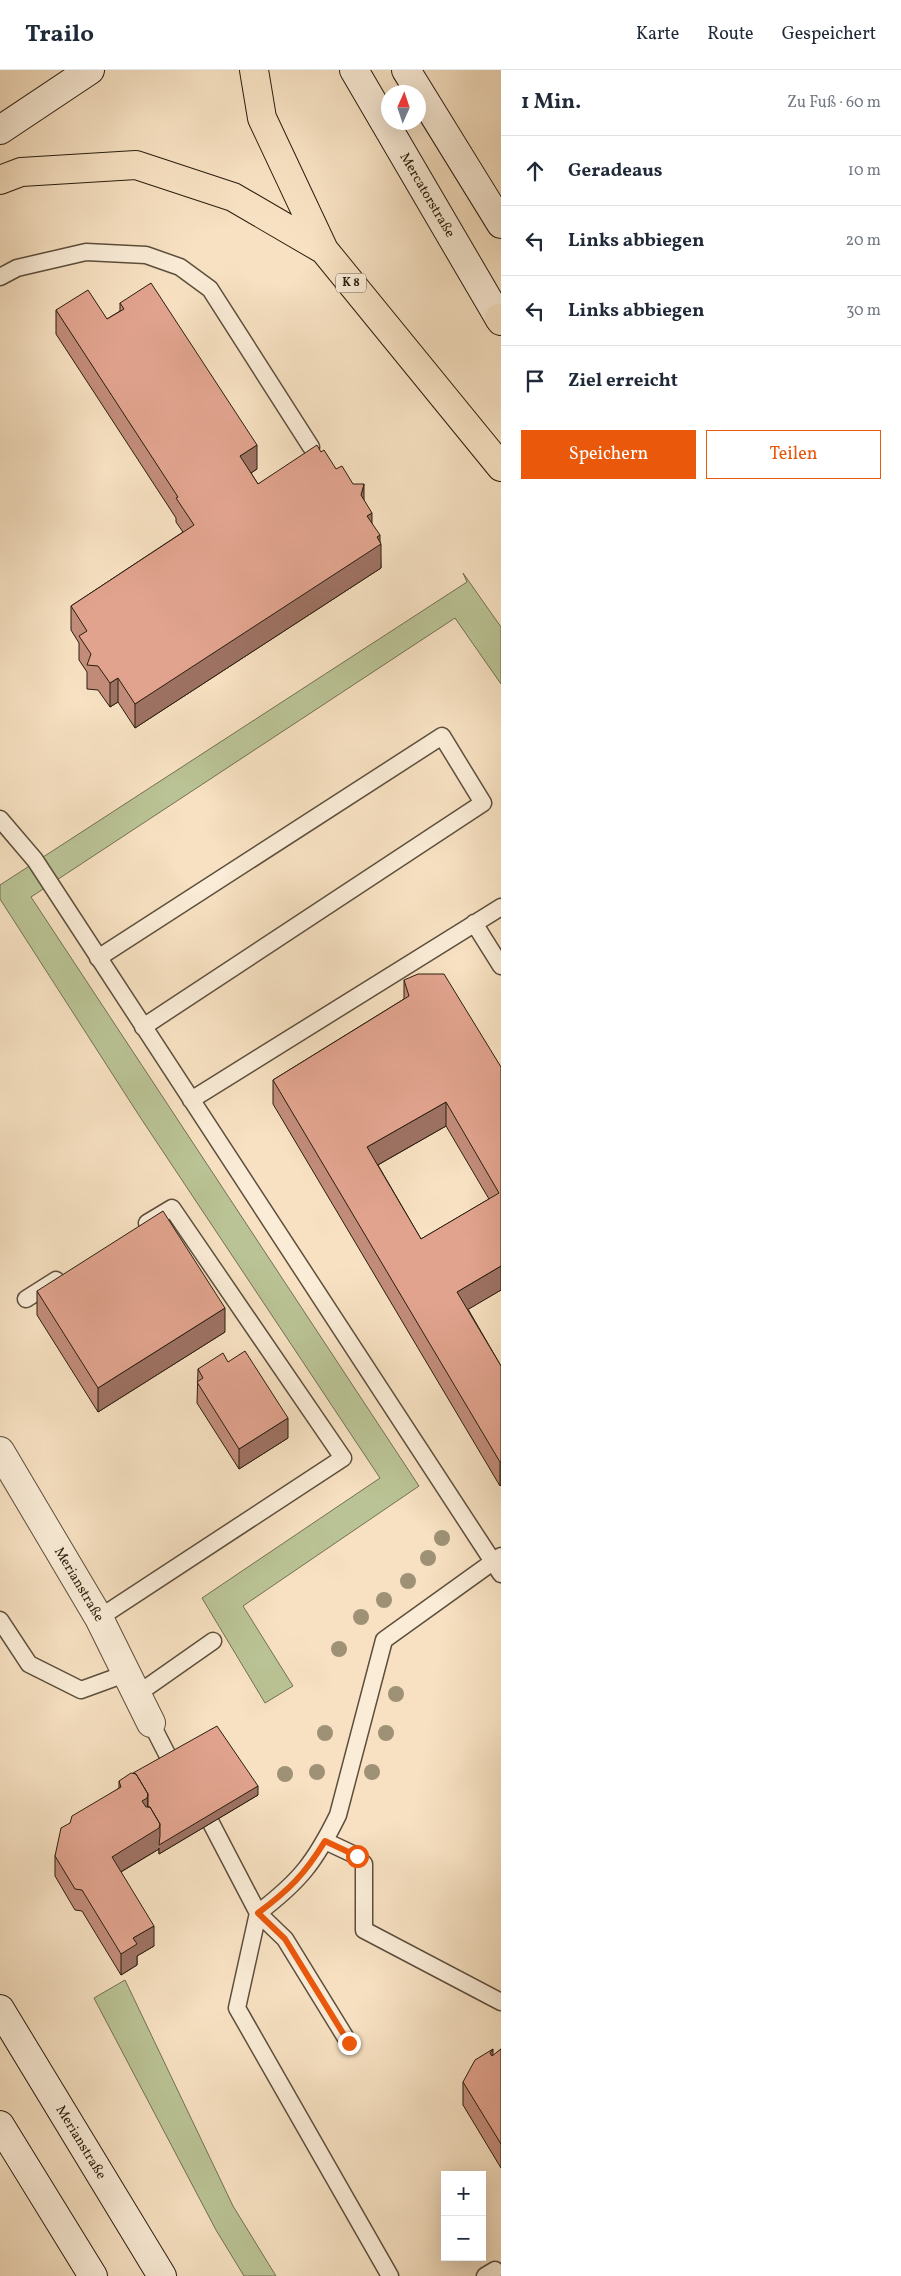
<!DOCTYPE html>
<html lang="de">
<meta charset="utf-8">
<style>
:root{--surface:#fff;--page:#f2f2f3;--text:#1f2937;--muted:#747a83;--line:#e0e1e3;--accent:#ea580c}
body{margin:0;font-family:Vollkorn,serif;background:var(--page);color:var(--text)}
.controls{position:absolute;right:15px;bottom:15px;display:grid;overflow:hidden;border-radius:0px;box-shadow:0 5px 20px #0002}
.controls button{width:45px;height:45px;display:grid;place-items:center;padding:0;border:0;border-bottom:1px solid var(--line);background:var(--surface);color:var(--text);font:25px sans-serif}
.compass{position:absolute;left:381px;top:15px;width:45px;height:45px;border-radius:50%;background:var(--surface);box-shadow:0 5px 20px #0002;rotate:3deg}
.stop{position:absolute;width:15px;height:15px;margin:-11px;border:4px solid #ea580c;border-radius:50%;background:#fff}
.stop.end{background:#ea580c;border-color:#fff;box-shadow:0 1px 5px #0008}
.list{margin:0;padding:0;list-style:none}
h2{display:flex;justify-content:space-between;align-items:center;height:65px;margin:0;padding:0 20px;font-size:21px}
h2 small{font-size:16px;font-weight:400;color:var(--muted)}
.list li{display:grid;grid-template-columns:32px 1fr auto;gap:15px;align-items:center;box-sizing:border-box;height:70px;padding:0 20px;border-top:1px solid var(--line)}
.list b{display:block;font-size:19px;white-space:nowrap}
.list em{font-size:16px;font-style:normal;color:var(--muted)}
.actions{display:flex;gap:10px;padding:15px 20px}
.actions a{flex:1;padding:11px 0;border:1px solid var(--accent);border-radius:0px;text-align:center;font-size:18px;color:var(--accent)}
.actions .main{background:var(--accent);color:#fff}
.icon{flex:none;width:28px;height:28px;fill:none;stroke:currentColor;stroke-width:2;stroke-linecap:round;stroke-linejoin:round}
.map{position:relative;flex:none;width:501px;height:2206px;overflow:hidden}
header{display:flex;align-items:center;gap:30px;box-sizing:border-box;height:70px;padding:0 25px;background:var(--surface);border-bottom:1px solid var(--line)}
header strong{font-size:24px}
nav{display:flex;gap:28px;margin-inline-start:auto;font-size:18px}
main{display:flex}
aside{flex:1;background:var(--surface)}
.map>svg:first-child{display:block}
.green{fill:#bac395;stroke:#727052}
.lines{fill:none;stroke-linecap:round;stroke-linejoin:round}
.lane-casing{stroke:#5d4f3c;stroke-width:19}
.street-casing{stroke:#5d4f3c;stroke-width:30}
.secondary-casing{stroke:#2a1e0f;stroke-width:30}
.highway-casing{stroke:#2a1e0f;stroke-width:30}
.lane{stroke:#faecd7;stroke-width:16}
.street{stroke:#faecd7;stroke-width:28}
.secondary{stroke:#faecd7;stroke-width:28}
.highway{stroke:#f7e1c2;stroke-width:28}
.tree{fill:#9e9176}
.wall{fill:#c28c7a;stroke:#2a1e0f;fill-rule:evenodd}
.shaded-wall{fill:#9e7263;stroke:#2a1e0f}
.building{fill:#e1a38e;stroke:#2a1e0f;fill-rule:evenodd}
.route{stroke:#ea580c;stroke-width:6}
.labels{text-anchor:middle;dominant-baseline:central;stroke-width:4.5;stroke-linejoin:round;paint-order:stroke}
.shield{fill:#faecd7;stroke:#685c4b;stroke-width:1}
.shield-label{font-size:12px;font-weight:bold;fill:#2a1e0f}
.street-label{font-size:14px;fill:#2a1e0f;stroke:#faecd7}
</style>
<header>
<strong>Trailo</strong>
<nav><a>Karte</a><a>Route</a><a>Gespeichert</a></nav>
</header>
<main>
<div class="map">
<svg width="501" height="2206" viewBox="0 0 501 2206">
<rect width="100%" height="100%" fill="#f7e1c2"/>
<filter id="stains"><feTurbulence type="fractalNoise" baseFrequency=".004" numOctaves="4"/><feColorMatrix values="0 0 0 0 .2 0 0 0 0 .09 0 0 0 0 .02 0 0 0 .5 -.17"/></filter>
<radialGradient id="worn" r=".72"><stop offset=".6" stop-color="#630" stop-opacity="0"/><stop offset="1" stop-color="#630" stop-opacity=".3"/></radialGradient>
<!-- green -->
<path class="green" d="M 463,503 L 501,557 L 501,614 L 455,548 L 31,827 L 419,1416 L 243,1536 L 293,1616 L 265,1633 L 202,1528 L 380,1408 L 140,1047 L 0,829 L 0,815 L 467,512 Z
M 125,1910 L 233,2136 L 276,2206 L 244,2206 L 216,2160 L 96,1932 L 94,1928 Z"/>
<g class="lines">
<defs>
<path id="lane" d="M 0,207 L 17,198 L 86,182 L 146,185 L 180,197 L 210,219 L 311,377
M 0,749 L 35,790 L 501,1504
M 474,853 L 501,896
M 98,888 L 442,666 L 483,733 L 143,957
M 191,1030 L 501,837
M 26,1229 L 56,1210
M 99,1548 L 343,1388 L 172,1138 L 147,1153
M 0,1550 L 29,1594 L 81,1620 L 125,1604
M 136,1625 L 213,1571
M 151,1653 L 170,1690
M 211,1753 L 258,1843 L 237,1938 L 390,2206
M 325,1771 L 357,1786 L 364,1794 L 364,1860 L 501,1932
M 349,1973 L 285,1869 L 258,1843 C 300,1811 315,1792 338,1745 L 384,1570 L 501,1486
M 485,2206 L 495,2200"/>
<g id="street">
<path id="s1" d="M 0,1381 L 99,1548 L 151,1653"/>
</g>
<g id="secondary">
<path id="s2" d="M 354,0 L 499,248"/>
<path d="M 406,0 L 501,154"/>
<path d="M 0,60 L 90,0"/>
<path id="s3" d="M 0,1939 L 162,2206"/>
<path d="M 0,2055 L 93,2206"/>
</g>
<path id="highway" d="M 254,0 L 262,48 L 324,180 L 501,397
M 0,110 L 21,102 L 136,95 L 233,127 L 324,180
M 499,248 L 501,251"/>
</defs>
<!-- lane casing -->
<use href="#lane" class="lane-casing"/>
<!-- street casing -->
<use href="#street" class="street-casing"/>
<!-- secondary casing -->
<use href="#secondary" class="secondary-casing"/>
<!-- highway casing -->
<use href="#highway" class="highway-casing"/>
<!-- lane -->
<use href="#lane" class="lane"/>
<!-- street -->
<use href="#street" class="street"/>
<!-- secondary -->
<use href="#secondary" class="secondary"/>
<!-- highway -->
<use href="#highway" class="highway"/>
</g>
<!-- trees -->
<g class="tree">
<circle cx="442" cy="1468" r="8"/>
<circle cx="428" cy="1488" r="8"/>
<circle cx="408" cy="1511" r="8"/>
<circle cx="384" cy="1530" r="8"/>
<circle cx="361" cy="1547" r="8"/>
<circle cx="339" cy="1579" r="8"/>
<circle cx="396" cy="1624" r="8"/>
<circle cx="325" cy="1663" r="8"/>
<circle cx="386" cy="1663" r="8"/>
<circle cx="317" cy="1702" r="8"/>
<circle cx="372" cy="1702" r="8"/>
<circle cx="285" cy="1704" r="8"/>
</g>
<!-- wall -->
<path class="wall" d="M 120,233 L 257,399 L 251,403 L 258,414 L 321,382 L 364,431 L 372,454 L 380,472 L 381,498 L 135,658 L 118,632 L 110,637 L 98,620 L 87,619 L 87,602 L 79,590 L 79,573 L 71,560 L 71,536 L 183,462 L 176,452 L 176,448 L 56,264 L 56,240 L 107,249 L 120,241 Z
M 404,910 L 501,997 L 501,1220 L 468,1239 L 501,1296 L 501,1415 L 500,1416 L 273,1034 L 273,1010 L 404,929 ZM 446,1056 L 489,1129 L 421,1169 L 378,1095 Z
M 37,1221 L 225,1262 L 98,1342 L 37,1245 Z
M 228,1292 L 288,1368 L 239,1399 L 197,1333 L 198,1299 Z
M 119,1711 L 258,1725 L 159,1784 L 159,1778 L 159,1779 L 121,1802 L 154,1876 L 137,1886 L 137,1895 L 121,1905 L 82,1841 L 75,1840 L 55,1806 L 55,1786 L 70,1753 L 119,1718 Z
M 501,1979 L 501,2098 L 463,2035 L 463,2012 Z"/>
<!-- shaded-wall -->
<path class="shaded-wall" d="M 257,375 L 257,399 L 240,410 L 240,386 Z
M 364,414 L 364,438 L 361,425 Z
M 372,443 L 372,467 L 367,446 Z
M 380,465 L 380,475 L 381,474 L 381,498 L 135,658 L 135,634 Z
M 118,608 L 118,632 L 110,637 L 110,613 Z
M 446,1032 L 446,1056 L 367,1101 L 367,1077 Z
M 501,1196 L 501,1220 L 457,1246 L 457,1222 Z
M 225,1238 L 225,1262 L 98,1342 L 98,1318 Z
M 288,1348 L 288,1368 L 239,1399 L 239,1379 Z
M 501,1391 L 501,1415 L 500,1416 L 500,1392 Z
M 258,1716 L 258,1725 L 159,1784 L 159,1778 L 159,1779 L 112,1807 L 112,1787 L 160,1754 Z
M 148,1724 L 147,1749 L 142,1731 Z
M 154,1856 L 154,1876 L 137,1886 L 137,1895 L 121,1905 L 121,1884 L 133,1868 Z
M 493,1979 L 493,2003 L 490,1983 Z"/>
<!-- building -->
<path class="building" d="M 151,213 L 257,375 L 240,386 L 258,414 L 317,375 L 321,382 L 324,380 L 336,399 L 342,396 L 353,414 L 364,414 L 361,425 L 372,443 L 367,446 L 380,465 L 377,467 L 381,474 L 135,634 L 118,608 L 110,613 L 98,596 L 87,595 L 91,584 L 79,566 L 87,561 L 71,536 L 194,455 L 176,428 L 178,427 L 56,240 L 88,220 L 107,249 L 124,239 L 120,233 Z
M 418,904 L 444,904 L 501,997 L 501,1196 L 457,1222 L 501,1296 L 501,1391 L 500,1392 L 273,1010 L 409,926 L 404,910 ZM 446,1032 L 499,1123 L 421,1169 L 367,1077 Z
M 163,1141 L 225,1238 L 98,1318 L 37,1221 Z
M 245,1281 L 288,1348 L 239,1379 L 197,1312 L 203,1308 L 198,1299 L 223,1283 L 228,1292 Z
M 217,1656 L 258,1716 L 159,1775 L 160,1766 L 160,1754 L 150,1737 L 148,1737 L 148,1724 L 136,1704 L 133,1703 Z
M 131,1703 L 136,1704 L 148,1724 L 147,1728 L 142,1731 L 146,1737 L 150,1737 L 160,1754 L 159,1758 L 112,1787 L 154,1856 L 133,1868 L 137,1874 L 121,1884 L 82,1820 L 75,1819 L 55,1786 L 61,1758 L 70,1753 L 72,1746 L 121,1717 L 119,1711 Z
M 493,1979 L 490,1983 L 492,1986 L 501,1979 L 501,2074 L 463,2012 L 475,1990 Z"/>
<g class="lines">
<!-- route -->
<path class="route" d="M 349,1973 L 285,1869 L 258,1843 C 289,1820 305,1804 325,1771 L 357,1786"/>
</g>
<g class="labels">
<!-- shield labels -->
<rect class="shield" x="336" y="203.5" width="30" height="19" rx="4"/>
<g class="shield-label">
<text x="351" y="213">K 8</text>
</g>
<!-- street labels -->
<g class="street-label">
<text stroke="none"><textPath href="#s2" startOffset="145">Mercatorstraße</textPath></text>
<text stroke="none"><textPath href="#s1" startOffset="155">Merianstraße</textPath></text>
<text stroke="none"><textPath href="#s3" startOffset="156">Merianstraße</textPath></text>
</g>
</g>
<rect width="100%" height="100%" filter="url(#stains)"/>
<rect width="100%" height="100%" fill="url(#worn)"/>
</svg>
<div class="controls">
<button>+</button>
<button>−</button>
</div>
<svg class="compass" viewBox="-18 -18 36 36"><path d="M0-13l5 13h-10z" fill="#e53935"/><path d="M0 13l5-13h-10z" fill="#747a83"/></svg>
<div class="stop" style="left:357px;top:1786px"></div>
<div class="stop end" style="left:349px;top:1973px"></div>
</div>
<aside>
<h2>1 Min.<small>Zu Fuß · 60 m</small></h2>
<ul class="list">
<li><svg class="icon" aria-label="ahead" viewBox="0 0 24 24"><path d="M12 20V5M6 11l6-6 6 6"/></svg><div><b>Geradeaus</b></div><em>10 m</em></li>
<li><svg class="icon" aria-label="left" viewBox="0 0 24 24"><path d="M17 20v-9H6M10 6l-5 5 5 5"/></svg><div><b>Links abbiegen</b></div><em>20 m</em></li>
<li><svg class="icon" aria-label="left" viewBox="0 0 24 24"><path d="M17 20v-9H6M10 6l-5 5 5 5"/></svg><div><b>Links abbiegen</b></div><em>30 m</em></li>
<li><svg class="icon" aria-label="arrive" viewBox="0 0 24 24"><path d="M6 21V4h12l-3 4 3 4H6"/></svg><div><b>Ziel erreicht</b></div></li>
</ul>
<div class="actions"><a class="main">Speichern</a><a>Teilen</a></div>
</aside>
</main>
